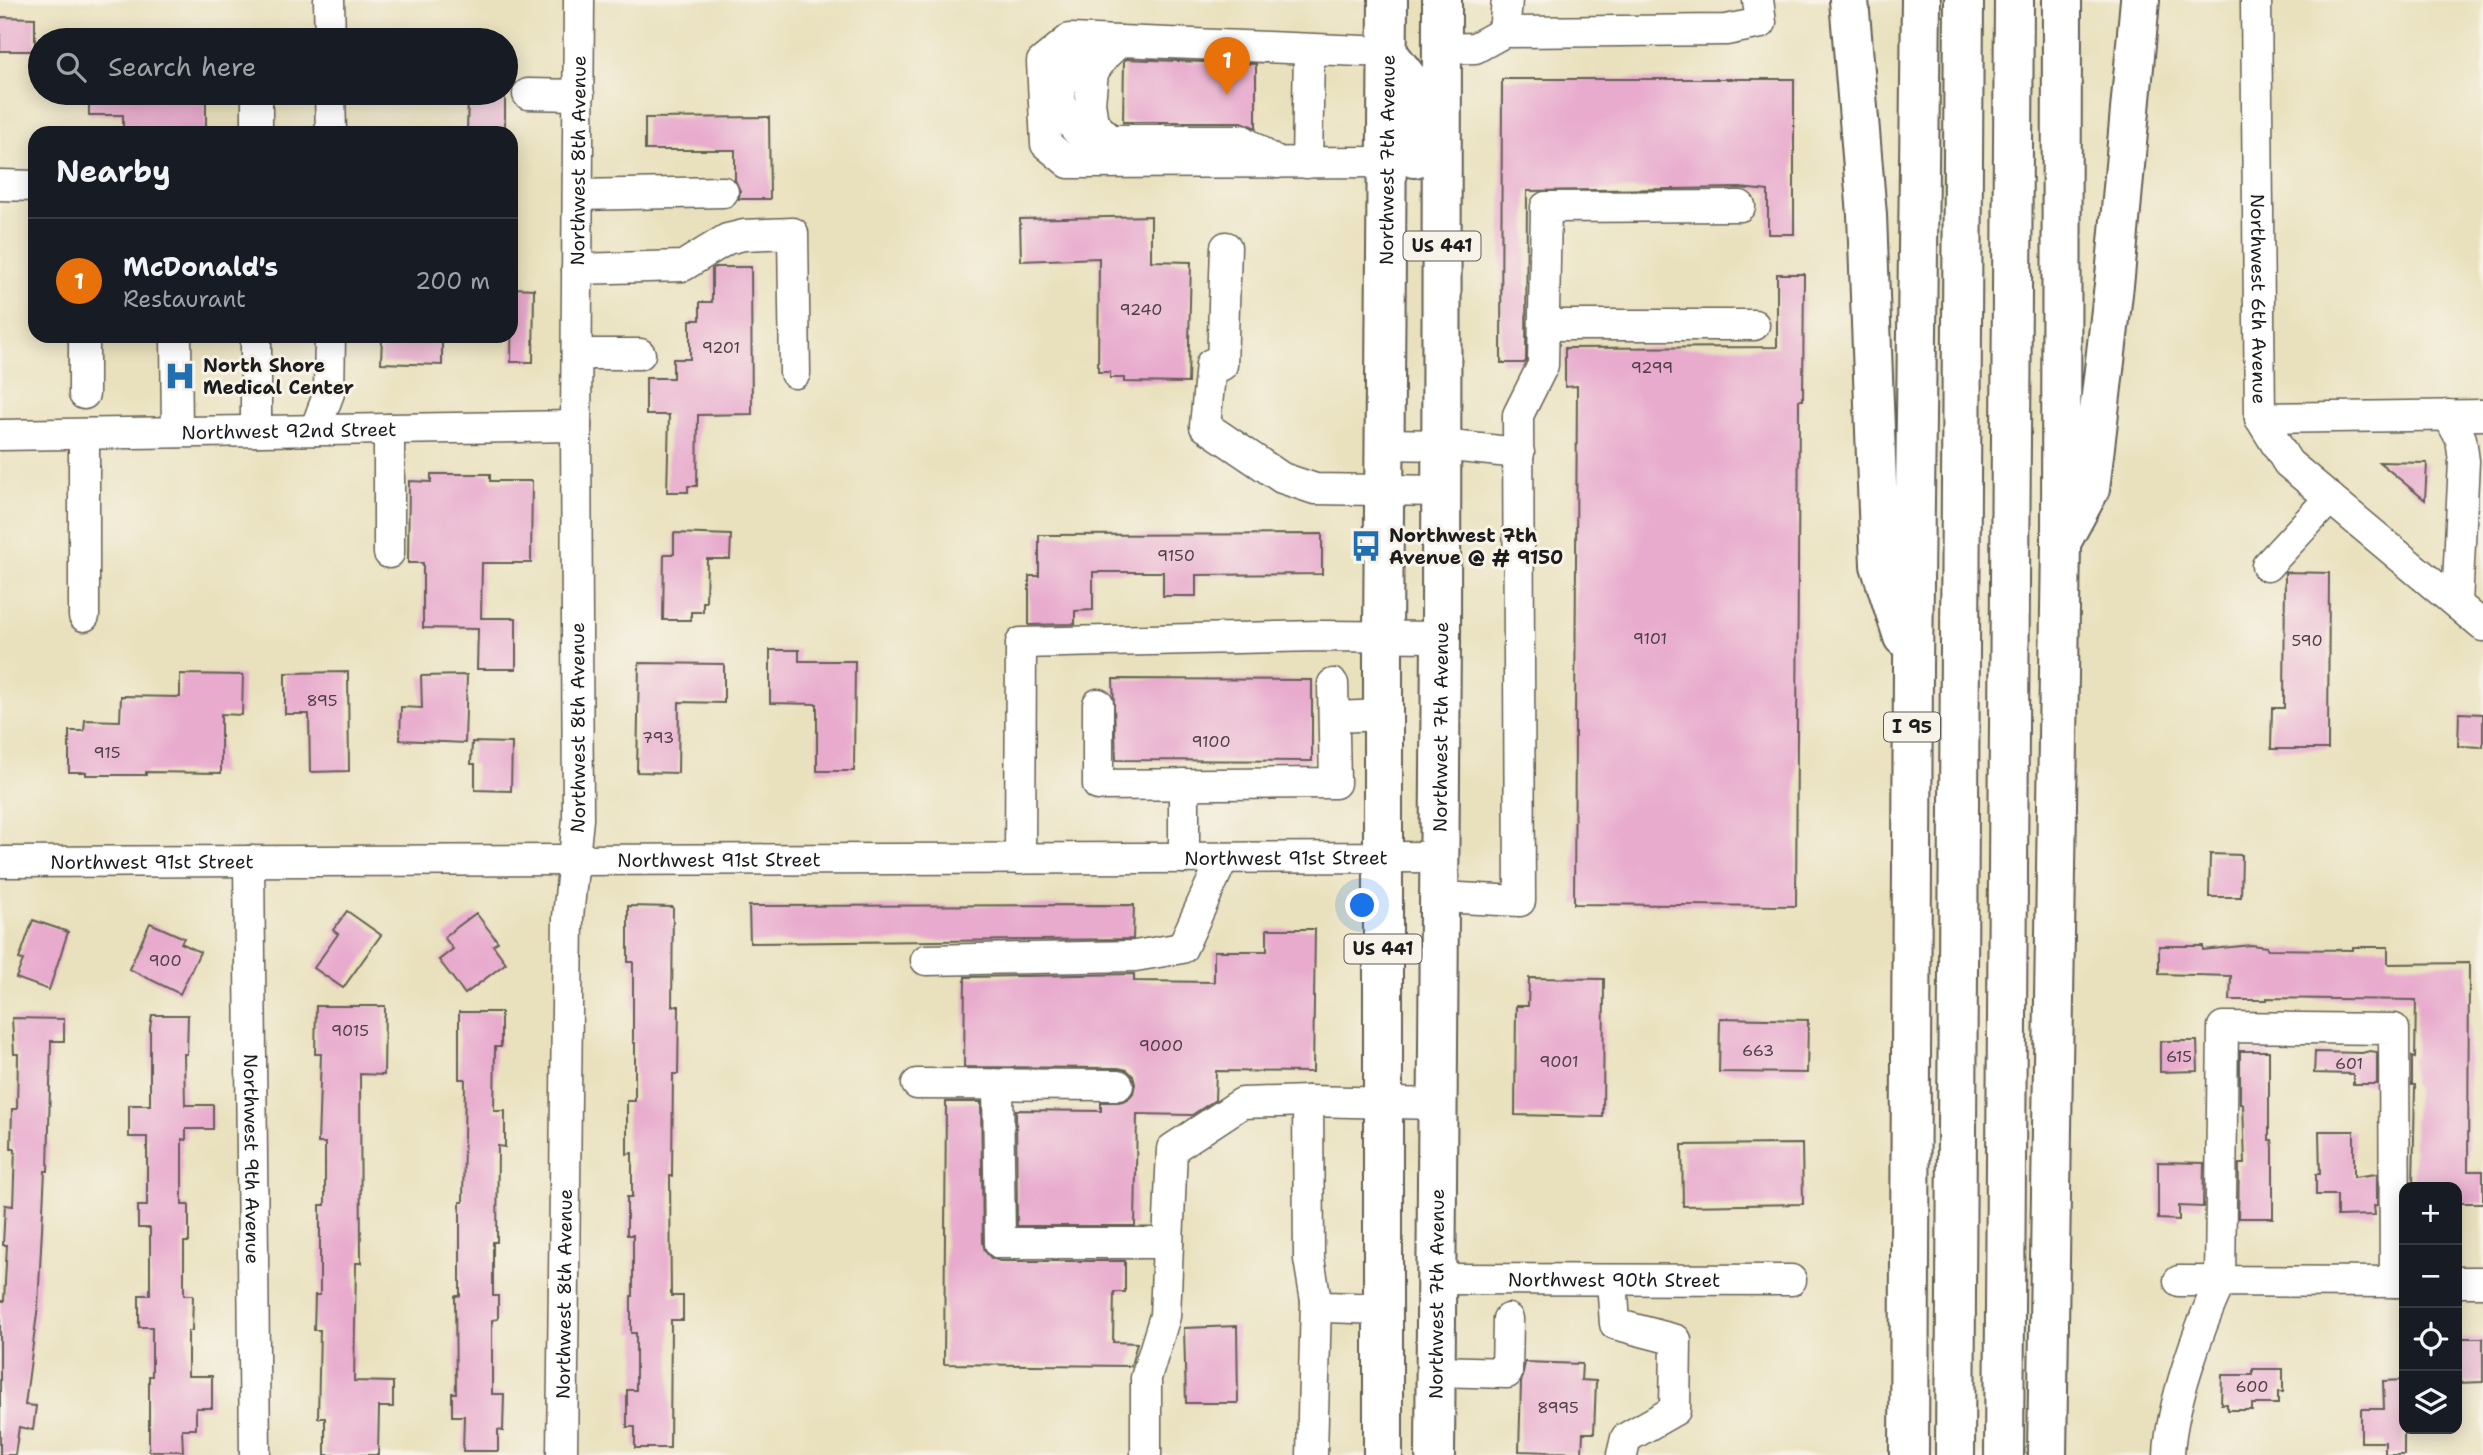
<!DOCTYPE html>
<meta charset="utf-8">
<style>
:root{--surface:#171b24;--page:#242831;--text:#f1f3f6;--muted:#9ea1a6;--line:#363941;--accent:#b45309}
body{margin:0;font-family:"Shantell Sans",sans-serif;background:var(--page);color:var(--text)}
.controls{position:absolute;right:21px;bottom:21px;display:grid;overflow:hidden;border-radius:14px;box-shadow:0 4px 18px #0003}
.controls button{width:63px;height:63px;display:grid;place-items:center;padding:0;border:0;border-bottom:2px solid var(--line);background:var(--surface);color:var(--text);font:35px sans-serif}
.you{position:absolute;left:1363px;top:906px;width:24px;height:24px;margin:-18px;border:5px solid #fff;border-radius:50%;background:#1a73e8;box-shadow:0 0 0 10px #1a73e833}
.badge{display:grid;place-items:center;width:46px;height:46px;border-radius:50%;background:var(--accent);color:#fff;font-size:23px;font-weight:700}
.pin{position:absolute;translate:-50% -58px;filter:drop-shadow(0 2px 4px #0008)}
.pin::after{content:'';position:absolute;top:37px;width:24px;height:21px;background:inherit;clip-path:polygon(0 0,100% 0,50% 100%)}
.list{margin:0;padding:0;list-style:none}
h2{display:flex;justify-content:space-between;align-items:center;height:91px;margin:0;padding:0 28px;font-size:30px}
h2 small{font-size:23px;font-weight:400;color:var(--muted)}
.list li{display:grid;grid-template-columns:46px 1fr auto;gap:21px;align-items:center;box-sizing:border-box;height:126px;padding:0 28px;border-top:2px solid var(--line)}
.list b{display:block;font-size:26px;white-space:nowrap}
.list p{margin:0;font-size:23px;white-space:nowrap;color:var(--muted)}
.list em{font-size:23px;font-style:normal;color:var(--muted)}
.icon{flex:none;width:38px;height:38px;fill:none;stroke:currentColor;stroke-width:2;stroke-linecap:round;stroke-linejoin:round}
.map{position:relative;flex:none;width:2483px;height:1455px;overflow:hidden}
.search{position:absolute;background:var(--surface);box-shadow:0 4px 18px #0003;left:28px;top:28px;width:490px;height:77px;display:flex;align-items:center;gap:18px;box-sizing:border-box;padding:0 24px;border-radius:38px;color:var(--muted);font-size:26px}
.panel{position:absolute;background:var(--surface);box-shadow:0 4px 18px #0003;left:28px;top:126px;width:490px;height:217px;border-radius:21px}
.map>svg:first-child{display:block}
.building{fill:#e8aacd}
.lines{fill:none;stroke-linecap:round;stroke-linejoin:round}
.minor-casing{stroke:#646154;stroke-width:33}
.major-casing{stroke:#646154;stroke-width:42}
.highway-casing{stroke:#646154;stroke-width:42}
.minor{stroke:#fff;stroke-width:30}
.major{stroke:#fff;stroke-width:38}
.highway{stroke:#fff;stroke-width:38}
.labels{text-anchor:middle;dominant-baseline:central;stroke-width:6;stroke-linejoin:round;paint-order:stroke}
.number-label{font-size:16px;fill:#4f4048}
.shield{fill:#f7f3e8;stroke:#5e5c59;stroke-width:2}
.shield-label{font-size:18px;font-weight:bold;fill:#1c1c1c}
.street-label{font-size:19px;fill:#1c1c1c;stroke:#f7f3e8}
.poi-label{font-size:19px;font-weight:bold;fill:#1c1c1c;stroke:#f7f3e8;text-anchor:start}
</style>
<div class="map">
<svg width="2483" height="1455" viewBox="0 0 2483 1455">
<rect width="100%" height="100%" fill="#f7f3e8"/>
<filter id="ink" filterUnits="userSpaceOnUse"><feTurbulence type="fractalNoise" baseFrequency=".0143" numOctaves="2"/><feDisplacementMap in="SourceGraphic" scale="14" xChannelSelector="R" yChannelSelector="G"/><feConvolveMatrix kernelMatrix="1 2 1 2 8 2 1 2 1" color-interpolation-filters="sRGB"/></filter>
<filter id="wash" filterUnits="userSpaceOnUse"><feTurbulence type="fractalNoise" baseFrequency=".00686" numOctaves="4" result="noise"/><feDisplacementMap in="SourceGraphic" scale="28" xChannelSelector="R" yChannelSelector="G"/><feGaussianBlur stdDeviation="1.57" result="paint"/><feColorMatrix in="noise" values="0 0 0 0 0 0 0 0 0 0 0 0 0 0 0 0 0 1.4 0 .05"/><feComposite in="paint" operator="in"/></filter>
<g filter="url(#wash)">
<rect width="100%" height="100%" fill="#e9e1bd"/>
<g id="blocks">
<!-- building -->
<path class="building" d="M 0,17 L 35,18 L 35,51 L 0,51 Z
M 1126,59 L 1256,64 L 1256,128 L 1242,122 L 1123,122 L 1124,61 Z
M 1502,79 L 1794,79 L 1794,234 L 1768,234 L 1768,191 L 1740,188 L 1527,191 L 1526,361 L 1524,363 L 1501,363 Z
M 89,93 L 206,93 L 206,133 L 123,133 L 123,115 L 89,115 Z
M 468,93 L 505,93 L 505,133 L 467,133 Z
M 769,117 L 770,199 L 739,199 L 740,191 L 735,180 L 735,150 L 645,150 L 645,118 Z
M 1151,216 L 1151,261 L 1191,262 L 1188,383 L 1124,382 L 1124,378 L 1110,378 L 1110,372 L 1098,372 L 1099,258 L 1021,261 L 1020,219 Z
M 715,267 L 751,267 L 752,414 L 698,415 L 697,486 L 688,486 L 688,492 L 667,492 L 669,415 L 646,415 L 646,378 L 673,378 L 673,359 L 690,359 L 690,320 L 700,320 L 700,302 L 712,302 L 712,269 Z
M 1777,274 L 1804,274 L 1803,400 L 1799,400 L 1796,906 L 1574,904 L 1577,386 L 1565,387 L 1565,348 L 1777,347 Z
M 512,288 L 534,289 L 533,362 L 511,362 Z
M 382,336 L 442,336 L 442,365 L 381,363 Z
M 2379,462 L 2427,463 L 2425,500 Z
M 431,474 L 490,474 L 490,481 L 532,481 L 531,563 L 482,563 L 481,618 L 516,618 L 516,669 L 477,669 L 478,629 L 423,628 L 423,563 L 408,563 L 409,481 L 431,482 Z
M 674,533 L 731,535 L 730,559 L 707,559 L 706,602 L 703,602 L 703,612 L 691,612 L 691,620 L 663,620 L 664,554 L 674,554 Z
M 1322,534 L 1322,574 L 1196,575 L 1196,596 L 1163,596 L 1163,572 L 1093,572 L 1093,610 L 1075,611 L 1075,624 L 1029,625 L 1029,576 L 1039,576 L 1039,535 Z
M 2285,572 L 2329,573 L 2328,749 L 2271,749 L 2272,708 L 2284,708 Z
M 770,650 L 799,650 L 799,661 L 855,661 L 854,771 L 817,771 L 817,704 L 770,703 Z
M 639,663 L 724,664 L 724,703 L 679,702 L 678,773 L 637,772 Z
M 348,672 L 349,771 L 310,772 L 309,714 L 285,714 L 285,673 Z
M 180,674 L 243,675 L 242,715 L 221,714 L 221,773 L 146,772 L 146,775 L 86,775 L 86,772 L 69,772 L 69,731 L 84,731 L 85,720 L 120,721 L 121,696 L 180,697 Z
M 467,675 L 465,743 L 400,740 L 401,707 L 422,708 L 421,676 Z
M 1113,679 L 1312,680 L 1312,761 L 1116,760 Z
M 2459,713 L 2483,714 L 2483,747 L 2458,746 Z
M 472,742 L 512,743 L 511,791 L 475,790 L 475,764 L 471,764 Z
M 2210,854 L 2242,855 L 2241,897 L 2209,897 Z
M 1134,905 L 1133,939 L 750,943 L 749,906 Z
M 628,906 L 673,907 L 672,1006 L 679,1006 L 678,1074 L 673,1074 L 672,1176 L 670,1176 L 671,1296 L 683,1296 L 683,1320 L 671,1320 L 670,1448 L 635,1448 L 635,1427 L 627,1427 L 627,1390 L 636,1390 L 636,1333 L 631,1333 L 631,1296 L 633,1296 L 633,1235 L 627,1235 L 627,1197 L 632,1197 L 632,1153 L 627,1154 L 627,1101 L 635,1101 L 635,1043 L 633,1043 L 633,962 L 628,962 Z
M 347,911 L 381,935 L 343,988 L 314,968 L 338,934 L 333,930 Z
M 476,913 L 498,942 L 493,945 L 506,963 L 465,994 L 439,960 L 453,949 L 444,937 Z
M 33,920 L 68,932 L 49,990 L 16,978 L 23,960 L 19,959 Z
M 150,923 L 184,938 L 181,943 L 200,952 L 180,994 L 129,969 Z
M 1267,929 L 1315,929 L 1313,1072 L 1216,1071 L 1215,1100 L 1192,1115 L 1137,1114 L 1135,1226 L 1017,1226 L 1016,1110 L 1101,1111 L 1101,1102 L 1118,1102 L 1127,1100 L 1133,1093 L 1135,1084 L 1133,1076 L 1127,1070 L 1118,1068 L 964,1067 L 965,977 L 1134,974 L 1134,981 L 1214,982 L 1214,951 L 1267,951 Z
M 2251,945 L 2267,947 L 2267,949 L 2353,950 L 2353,947 L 2388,947 L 2388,964 L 2469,963 L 2468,1171 L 2483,1171 L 2483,1203 L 2457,1203 L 2457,1187 L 2413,1187 L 2415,1085 L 2412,1085 L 2412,1057 L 2415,1058 L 2416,1000 L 2267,998 L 2267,1000 L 2230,1000 L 2231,976 L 2159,974 L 2159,946 L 2203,946 L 2203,950 Z
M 1529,978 L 1604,979 L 1603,1117 L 1515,1115 L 1516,1006 L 1528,1006 Z
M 316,1006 L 385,1006 L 384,1075 L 360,1074 L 361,1263 L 356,1263 L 354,1381 L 393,1382 L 393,1407 L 379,1407 L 378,1455 L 325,1455 L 325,1418 L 318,1418 L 320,1330 L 314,1330 L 315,1295 L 320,1295 L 320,1205 L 325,1205 L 325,1143 L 318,1143 L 321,1054 L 315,1054 Z
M 459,1012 L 501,1012 L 501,1047 L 495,1047 L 494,1111 L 505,1111 L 505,1147 L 498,1146 L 497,1242 L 493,1242 L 493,1296 L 498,1296 L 498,1319 L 492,1320 L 492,1394 L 504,1394 L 503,1431 L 498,1430 L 498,1451 L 463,1451 L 464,1416 L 452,1416 L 452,1393 L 456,1393 L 455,1296 L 460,1296 L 460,1202 L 463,1202 L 465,1079 L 459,1079 Z
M 152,1015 L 188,1015 L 187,1054 L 184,1054 L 185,1105 L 213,1105 L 213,1129 L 186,1129 L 186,1140 L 182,1139 L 182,1205 L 189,1205 L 189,1242 L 184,1242 L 184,1295 L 193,1295 L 192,1331 L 188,1331 L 188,1376 L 212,1376 L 212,1408 L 196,1408 L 196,1429 L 182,1429 L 183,1451 L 149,1451 L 149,1376 L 152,1376 L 152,1327 L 139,1327 L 139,1295 L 150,1295 L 150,1228 L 138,1228 L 138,1206 L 147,1206 L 147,1137 L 129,1137 L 129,1105 L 150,1105 L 150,1028 Z
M 12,1018 L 64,1019 L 64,1041 L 51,1041 L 48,1171 L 45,1171 L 38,1306 L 25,1405 L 36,1406 L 33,1430 L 19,1427 L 15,1455 L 0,1455 L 0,1301 L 4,1301 L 7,1245 L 3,1245 L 5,1205 L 13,1206 L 15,1149 L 11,1149 L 12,1109 L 17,1109 L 18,1054 L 14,1054 Z
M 1720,1018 L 1808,1020 L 1807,1073 L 1719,1072 Z
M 2160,1041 L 2197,1041 L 2198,1071 L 2160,1072 Z
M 2240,1051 L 2269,1051 L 2269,1140 L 2272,1140 L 2273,1147 L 2273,1218 L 2238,1218 L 2239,1164 L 2245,1164 L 2243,1104 L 2240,1104 Z
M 2370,1051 L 2377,1052 L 2377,1084 L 2353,1084 L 2353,1074 L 2314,1073 L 2315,1052 L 2362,1053 Z
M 946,1102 L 981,1102 L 983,1243 L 985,1251 L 991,1258 L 1000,1261 L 1125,1261 L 1125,1292 L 1114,1292 L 1113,1342 L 1137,1343 L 1131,1366 L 944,1364 Z
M 2319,1131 L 2354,1131 L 2354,1177 L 2377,1174 L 2377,1205 L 2374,1206 L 2375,1215 L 2337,1216 L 2337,1195 L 2316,1195 L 2316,1174 L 2320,1174 Z
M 1802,1144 L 1803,1204 L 1683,1206 L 1682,1145 Z
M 2158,1162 L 2204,1163 L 2203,1207 L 2179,1206 L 2179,1220 L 2158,1219 Z
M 1237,1326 L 1238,1403 L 1186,1403 L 1184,1328 Z
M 2457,1338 L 2483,1338 L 2483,1382 L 2457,1383 Z
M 1525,1362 L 1582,1364 L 1581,1380 L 1596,1381 L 1594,1433 L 1583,1433 L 1582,1453 L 1519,1451 L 1521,1383 Z
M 2253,1369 L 2283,1369 L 2283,1392 L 2278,1392 L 2278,1404 L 2252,1404 L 2252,1410 L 2227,1410 L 2227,1404 L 2221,1404 L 2222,1375 L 2253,1375 Z
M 2404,1380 L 2404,1455 L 2385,1455 L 2385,1442 L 2361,1442 L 2361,1409 L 2384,1409 L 2383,1381 Z"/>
</g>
</g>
<g filter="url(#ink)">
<use href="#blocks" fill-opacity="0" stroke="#646154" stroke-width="2"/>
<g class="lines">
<defs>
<g id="minor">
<path d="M 329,0 L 330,40"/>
<path id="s1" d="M 2256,0 L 2260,418 L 2288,463 L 2483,626"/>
<path d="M 1504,32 L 1507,0"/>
<path d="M 1120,41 L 1105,55 L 1093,72 L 1090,103 L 1093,123 L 1110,140 L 1242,140 L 1277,163"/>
<path d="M 1442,49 L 1475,48 L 1504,32 L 1726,30 L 1761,23 L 1758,0"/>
<path d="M 1387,52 L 1070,39 L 1042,62 L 1046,144 L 1069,163 L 1388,162"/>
<path d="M 1105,55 C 1095,60 1078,64 1070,72 C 1047,97 1067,121 1085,139 L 1107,140"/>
<path d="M 257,93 L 257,133"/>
<path d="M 330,93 L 331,133"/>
<path d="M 528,94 L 579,95"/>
<path d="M 1307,163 L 1309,50"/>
<path d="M 0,185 L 35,186"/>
<path d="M 578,195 L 723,192"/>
<path d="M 1226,247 L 1222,365 L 1211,364 L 1205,426 L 1282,478 L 1315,489 L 1441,491"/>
<path d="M 577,269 L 683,266 L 727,239 L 744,235 L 793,233 L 795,373"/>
<path d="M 1544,325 L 1754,325"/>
<path d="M 84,336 L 84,394"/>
<path d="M 176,336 L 177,432"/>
<path d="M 577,354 L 640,354"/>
<path d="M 2448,415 L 2461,439 L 2464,461 L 2457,604"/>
<path d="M 2260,418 L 2483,415"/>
<path d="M 389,429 L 389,553"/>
<path d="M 315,430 L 329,393 L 330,336"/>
<path d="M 256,431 L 256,336"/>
<path d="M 84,434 L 84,616"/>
<path id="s2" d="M 0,435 L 576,426"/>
<path d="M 1385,444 L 1441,445 L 1519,453"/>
<path d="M 2267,566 L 2330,498"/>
<path d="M 1098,704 L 1098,785 L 1335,783 L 1333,684"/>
<path d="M 1334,717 L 1384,715"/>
<path d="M 1184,858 L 1184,784"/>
<path d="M 1020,859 L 1021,643 L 1320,636 L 1441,637"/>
<path id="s3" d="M 249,861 L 255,1455"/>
<path id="s4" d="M 0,862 L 1440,857"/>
<path d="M 1439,897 L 1520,901 L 1518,415 L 1543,365 L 1546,207 L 1740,206"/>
<path d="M 926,960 L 1135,956 L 1182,948 L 1223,858"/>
<path d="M 917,1084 L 1118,1085"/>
<path d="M 998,1085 L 1000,1243 L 1168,1243"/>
<path d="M 1308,1101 L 1309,1259 L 1316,1301 L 1326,1307 L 1382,1309"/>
<path id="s5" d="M 1437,1279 L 1791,1280"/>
<path d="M 1612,1280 L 1615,1324 L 1676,1340 L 1675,1410 L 1626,1438 L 1622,1455"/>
<path d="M 2179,1281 L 2404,1282"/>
<path d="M 2457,1282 L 2483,1282"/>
<path d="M 1436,1371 L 1507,1373 L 1508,1319"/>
<path id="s6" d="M 562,1455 L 568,917 L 578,819 L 576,426 L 579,0"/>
<path d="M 1146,1455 L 1146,1378 L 1165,1316 L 1172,1149 L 1242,1103 L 1308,1101 L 1438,1104"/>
<path d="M 1312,1455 L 1316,1301"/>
<path d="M 2169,1455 C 2171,1405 2199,1328 2220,1282 L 2223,1027 L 2394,1029 L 2395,1282"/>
</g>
<g id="major">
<path d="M 1387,52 L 1415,88 L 1414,158"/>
<path id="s7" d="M 1383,1455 L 1383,636 L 1388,0"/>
<path id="s8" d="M 1435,1455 L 1441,637 L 1442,0"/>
</g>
<path id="highway" d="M 1849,0 L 1867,215 L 1880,565 L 1903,637
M 2063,539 L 2090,489 L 2115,276 L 2140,0
M 1909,1455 L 1913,666 L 1921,0
M 1955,1455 L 1964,0
M 2004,1455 L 2014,0
M 2047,1455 L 2061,544 L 2062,0"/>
</defs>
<!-- minor casing -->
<use href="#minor" class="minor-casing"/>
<!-- major casing -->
<use href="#major" class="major-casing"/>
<!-- highway casing -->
<use href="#highway" class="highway-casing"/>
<!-- minor -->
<use href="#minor" class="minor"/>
<!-- major -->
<use href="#major" class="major"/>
<!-- highway -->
<use href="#highway" class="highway"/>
</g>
</g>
<!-- icons -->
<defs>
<symbol id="hospital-bare" viewBox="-9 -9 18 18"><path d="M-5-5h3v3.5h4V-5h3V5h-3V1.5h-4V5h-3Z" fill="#1f6fb2" stroke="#f7f3e8" stroke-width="2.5" paint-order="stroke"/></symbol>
<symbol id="bus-bare" viewBox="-9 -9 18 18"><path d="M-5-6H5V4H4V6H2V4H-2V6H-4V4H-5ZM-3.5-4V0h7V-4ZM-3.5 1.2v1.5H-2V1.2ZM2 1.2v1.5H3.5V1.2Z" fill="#1f6fb2" stroke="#f7f3e8" stroke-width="2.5" paint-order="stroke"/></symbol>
</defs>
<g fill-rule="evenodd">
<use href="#hospital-bare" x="158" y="354" width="44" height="44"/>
<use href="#bus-bare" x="1344" y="524" width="44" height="44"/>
</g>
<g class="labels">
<!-- number labels -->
<g class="number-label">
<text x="1141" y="309">9240</text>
<text x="721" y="347">9201</text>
<text x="1652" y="367">9299</text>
<text x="1176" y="555">9150</text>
<text x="1650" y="638">9101</text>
<text x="2307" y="640">590</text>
<text x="322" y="700">895</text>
<text x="658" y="737">793</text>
<text x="1211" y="741">9100</text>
<text x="107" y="752">915</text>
<text x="165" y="960">900</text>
<text x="350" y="1030">9015</text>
<text x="1161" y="1045">9000</text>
<text x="1758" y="1050">663</text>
<text x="2179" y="1056">615</text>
<text x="1559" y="1061">9001</text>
<text x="2349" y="1063">601</text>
<text x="2252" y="1386">600</text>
<text x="1558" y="1407">8995</text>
</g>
<!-- shield labels -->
<g class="shield">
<rect x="1403.5" y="231.5" width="77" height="29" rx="5"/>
<rect x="1884" y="712.5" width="56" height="29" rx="5"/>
<rect x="1344.5" y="934.5" width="77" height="29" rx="5"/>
</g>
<g class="shield-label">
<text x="1442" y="246">US 441</text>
<text x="1912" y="727">I 95</text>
<text x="1383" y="949">US 441</text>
</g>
<!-- street labels -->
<g class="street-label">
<text stroke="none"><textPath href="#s6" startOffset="1295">Northwest 8th Avenue</textPath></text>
<text stroke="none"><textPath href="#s7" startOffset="1295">Northwest 7th Avenue</textPath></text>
<text stroke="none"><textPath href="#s1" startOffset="299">Northwest 6th Avenue</textPath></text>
<text stroke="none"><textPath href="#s2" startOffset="289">Northwest 92nd Street</textPath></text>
<text stroke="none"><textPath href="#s6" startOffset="728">Northwest 8th Avenue</textPath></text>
<text stroke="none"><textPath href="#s8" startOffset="728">Northwest 7th Avenue</textPath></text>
<text stroke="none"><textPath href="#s4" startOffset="1286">Northwest 91st Street</textPath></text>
<text stroke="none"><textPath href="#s4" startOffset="719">Northwest 91st Street</textPath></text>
<text stroke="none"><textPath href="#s4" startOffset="152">Northwest 91st Street</textPath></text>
<text stroke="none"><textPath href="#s3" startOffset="298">Northwest 9th Avenue</textPath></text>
<text stroke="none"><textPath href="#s5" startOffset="177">Northwest 90th Street</textPath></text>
<text stroke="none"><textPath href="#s6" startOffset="161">Northwest 8th Avenue</textPath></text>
<text stroke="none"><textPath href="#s8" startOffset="161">Northwest 7th Avenue</textPath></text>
</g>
<!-- poi labels -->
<g class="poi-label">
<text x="203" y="365">North Shore<tspan x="203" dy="22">Medical Center</tspan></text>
<text x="1389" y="535">Northwest 7th<tspan x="1389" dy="22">Avenue @ # 9150</tspan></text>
</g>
</g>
</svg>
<div class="controls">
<button>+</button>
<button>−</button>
<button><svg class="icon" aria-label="locate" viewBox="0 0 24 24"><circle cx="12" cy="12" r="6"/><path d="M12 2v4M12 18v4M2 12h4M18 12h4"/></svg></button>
<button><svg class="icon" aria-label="layers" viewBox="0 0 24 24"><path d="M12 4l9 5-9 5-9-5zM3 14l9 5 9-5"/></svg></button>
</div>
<div class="you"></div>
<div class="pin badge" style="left:1227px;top:95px;background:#e8710a">1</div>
<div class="search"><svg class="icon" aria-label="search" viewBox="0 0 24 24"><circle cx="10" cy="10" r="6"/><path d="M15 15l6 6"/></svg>Search here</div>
<section class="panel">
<h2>Nearby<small></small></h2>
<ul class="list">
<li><span class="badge" style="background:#e8710a">1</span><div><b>McDonald's</b><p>Restaurant</p></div><em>200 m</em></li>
</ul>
</section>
</div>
